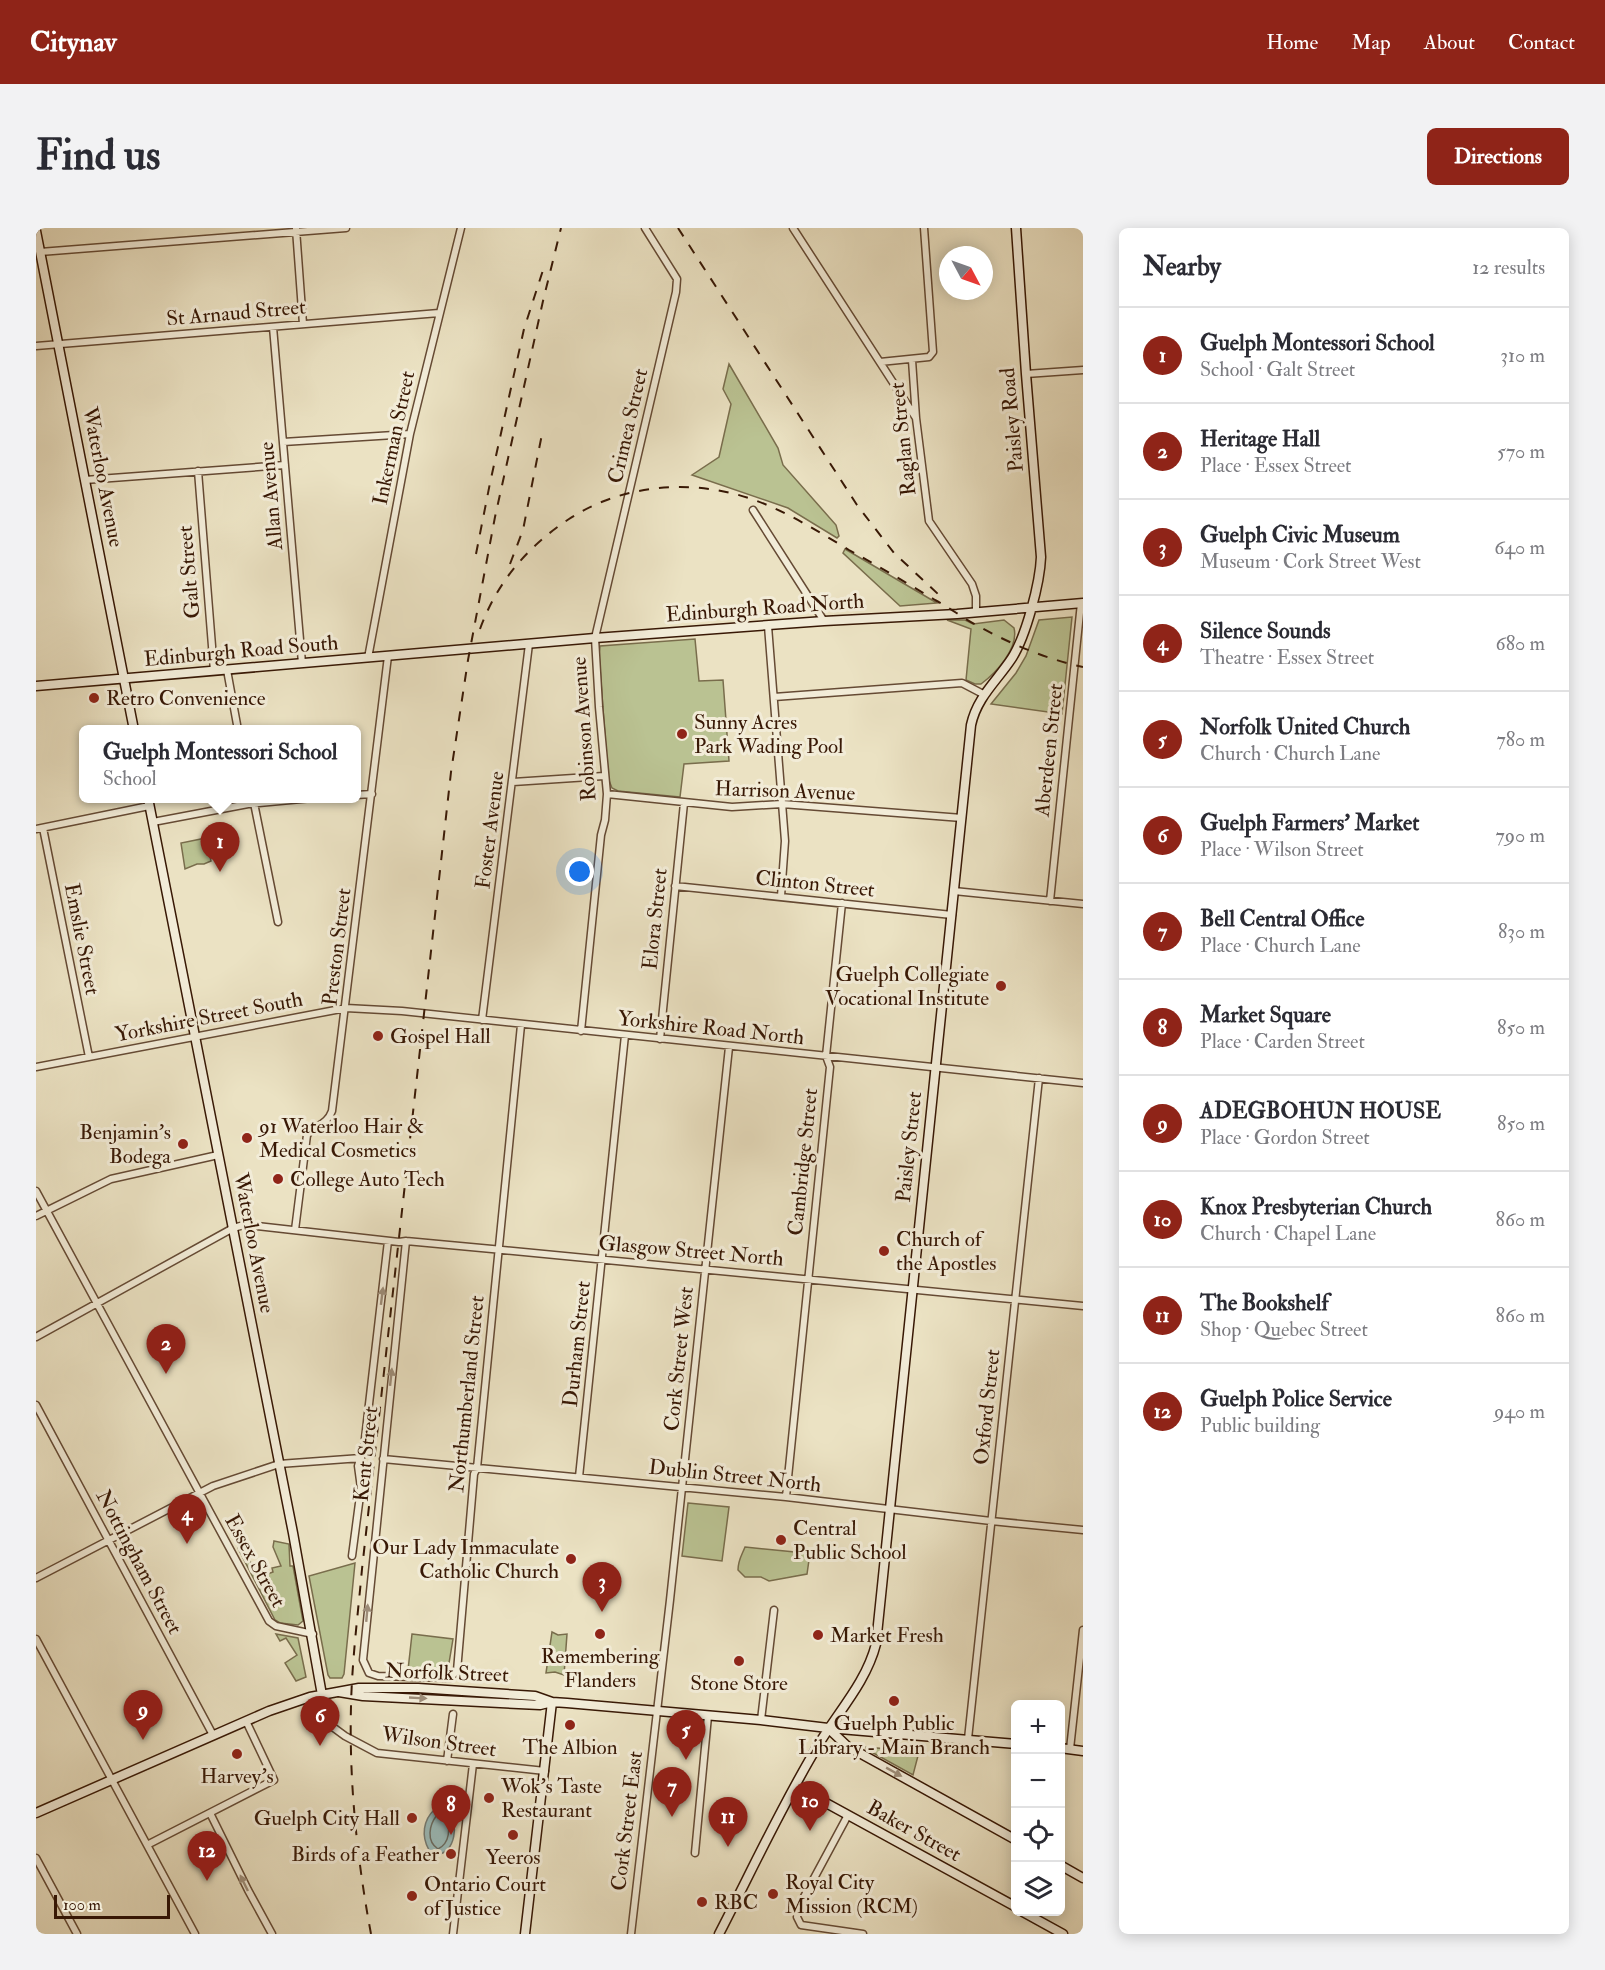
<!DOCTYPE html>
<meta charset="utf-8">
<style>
:root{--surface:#fff;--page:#f2f2f3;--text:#2b2b33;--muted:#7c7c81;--line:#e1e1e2;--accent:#8f2418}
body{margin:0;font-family:"IM FELL Double Pica",serif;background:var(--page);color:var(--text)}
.controls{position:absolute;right:18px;bottom:18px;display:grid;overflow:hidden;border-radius:9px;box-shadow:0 3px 15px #0003}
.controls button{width:54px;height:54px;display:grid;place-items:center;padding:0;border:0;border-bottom:2px solid var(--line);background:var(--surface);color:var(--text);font:30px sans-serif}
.compass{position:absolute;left:903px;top:18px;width:54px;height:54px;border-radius:50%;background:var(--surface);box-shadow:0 3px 15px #0003;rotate:131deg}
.scale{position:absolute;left:18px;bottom:15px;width:116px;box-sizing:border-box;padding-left:6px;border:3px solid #381805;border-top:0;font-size:16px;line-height:21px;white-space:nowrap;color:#381805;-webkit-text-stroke:4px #f2ecd8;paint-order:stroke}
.you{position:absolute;left:544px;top:644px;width:21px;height:21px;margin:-15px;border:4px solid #fff;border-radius:50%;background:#1a73e8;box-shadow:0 0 0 9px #1a73e833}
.badge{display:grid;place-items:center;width:39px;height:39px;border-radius:50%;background:var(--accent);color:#fff;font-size:20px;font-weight:700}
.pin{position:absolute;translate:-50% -50px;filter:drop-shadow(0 2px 3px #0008)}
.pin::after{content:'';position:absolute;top:32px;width:21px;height:18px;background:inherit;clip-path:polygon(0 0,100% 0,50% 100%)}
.popup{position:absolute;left:43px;top:497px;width:282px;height:78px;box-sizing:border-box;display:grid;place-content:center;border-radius:9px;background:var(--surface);filter:drop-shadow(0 2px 4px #0005);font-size:20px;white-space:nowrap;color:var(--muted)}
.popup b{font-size:22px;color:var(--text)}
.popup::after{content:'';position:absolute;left:50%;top:100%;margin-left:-12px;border:12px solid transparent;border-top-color:var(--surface)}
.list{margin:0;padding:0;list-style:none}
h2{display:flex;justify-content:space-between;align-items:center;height:78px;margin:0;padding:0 24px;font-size:26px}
h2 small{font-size:20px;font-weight:400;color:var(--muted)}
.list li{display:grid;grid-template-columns:39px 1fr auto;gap:18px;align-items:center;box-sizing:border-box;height:96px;padding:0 24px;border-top:2px solid var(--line)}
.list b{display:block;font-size:22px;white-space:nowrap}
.list p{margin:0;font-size:20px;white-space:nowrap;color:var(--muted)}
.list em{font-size:20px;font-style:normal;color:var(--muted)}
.icon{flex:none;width:33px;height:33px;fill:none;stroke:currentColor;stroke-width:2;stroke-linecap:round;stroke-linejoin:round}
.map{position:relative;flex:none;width:1047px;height:1706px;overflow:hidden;border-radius:9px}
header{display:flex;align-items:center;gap:36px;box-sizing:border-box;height:84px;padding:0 30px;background:var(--accent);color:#fff}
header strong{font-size:28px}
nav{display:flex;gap:33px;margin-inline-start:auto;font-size:21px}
.intro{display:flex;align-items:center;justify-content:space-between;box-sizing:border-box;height:144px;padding:0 36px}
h1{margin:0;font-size:42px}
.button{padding:15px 27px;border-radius:9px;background:var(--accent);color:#fff;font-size:21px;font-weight:700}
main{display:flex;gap:36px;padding:0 36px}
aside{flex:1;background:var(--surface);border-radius:9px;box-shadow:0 3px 15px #0003}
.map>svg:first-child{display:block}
.green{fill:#bac292;stroke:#796d4c;stroke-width:1.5}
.water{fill:#9abcbb;stroke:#737a72;stroke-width:1.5}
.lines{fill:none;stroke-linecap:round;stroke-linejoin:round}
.shore{stroke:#696a60;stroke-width:1.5}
.street-casing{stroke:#654a34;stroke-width:9}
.secondary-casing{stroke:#381805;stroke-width:11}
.street{stroke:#f2ecd8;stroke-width:6}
.secondary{stroke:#f2ecd8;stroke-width:8}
.rail{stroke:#381805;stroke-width:2;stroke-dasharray:10 10;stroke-linecap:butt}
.oneway{fill:#9e8d79}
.poi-dot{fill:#8f2418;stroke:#f2ecd8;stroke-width:2}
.labels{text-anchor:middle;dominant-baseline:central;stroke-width:6;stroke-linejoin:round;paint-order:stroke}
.street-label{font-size:21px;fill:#381805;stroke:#f2ecd8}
.poi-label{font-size:21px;fill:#381805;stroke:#f2ecd8;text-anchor:start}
</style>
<header>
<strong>Citynav</strong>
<nav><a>Home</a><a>Map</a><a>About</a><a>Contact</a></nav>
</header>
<div class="intro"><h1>Find us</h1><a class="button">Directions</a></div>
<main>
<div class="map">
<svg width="1047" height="1706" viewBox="0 0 1047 1706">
<rect width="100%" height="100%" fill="#ebe2c3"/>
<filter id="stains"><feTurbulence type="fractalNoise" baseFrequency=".00333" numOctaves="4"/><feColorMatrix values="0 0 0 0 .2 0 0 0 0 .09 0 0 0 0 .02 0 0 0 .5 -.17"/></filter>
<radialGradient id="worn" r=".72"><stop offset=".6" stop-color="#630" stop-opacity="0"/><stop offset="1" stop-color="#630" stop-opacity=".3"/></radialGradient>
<!-- green -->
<path class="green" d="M 693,136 L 742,220 L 747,237 L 800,297 L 803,308 L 801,310 L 752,280 L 656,247 L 683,229 L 695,176 L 687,161 Z
M 809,321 L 901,375 L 864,378 L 807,325 Z
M 1036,389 L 1026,486 L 955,476 L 980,445 L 990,428 L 1003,392 Z
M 911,392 L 929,392 L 937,396 L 968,392 L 978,400 C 983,420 960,445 945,456 L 939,456 L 930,452 L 935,401 Z
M 659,411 L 663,453 L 687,452 L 693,533 L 648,536 L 644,569 L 582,563 L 576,560 L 572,550 L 563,426 L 564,418 Z
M 170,610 L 175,633 L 168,636 L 161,636 L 149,641 L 145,615 Z
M 652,1275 L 693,1279 L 686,1333 L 646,1328 Z
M 238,1313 L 253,1316 L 254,1338 L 257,1338 L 267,1393 L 262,1397 L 244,1395 L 239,1392 L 202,1320 L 207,1319 L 219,1343 L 223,1342 L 223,1346 L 229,1347 L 237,1344 L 236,1340 L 245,1338 L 237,1319 Z
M 709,1319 L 769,1325 L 773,1332 L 771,1346 L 733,1353 L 725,1349 L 709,1349 L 702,1342 C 702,1332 706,1327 709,1319 Z
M 319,1335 L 308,1446 L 306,1450 L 294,1450 L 292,1447 L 273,1348 Z
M 516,1404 L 522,1407 L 531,1406 L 528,1447 L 519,1444 L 510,1445 Z
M 240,1406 L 262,1410 L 270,1449 L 260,1453 L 249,1435 L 261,1427 L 250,1410 L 244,1413 Z
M 376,1406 L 417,1411 L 412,1441 L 408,1444 L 372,1442 Z
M 830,1519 L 883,1524 L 877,1547 L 830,1521 Z"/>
<!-- water -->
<path class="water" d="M 399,1581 L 412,1583 C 423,1596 420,1623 401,1627 L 393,1622 C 385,1608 387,1592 399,1581 Z"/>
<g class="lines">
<!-- shore -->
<path class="shore" d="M 401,1587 L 409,1588 C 415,1600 414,1615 402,1621 C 390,1613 393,1597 401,1587 Z"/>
<defs>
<path id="street" d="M 757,0 L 880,190
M 260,1 L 267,96
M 4,24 L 310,0
M 237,99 L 266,435
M 0,118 L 403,85
M 876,132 L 880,190 L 893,293 L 936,356 L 940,368 L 940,384
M 844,134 L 893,129 L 897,124 L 888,0
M 990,146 L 1047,142
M 247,214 L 374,206
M 162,243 L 178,443
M 49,252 L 249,237
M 717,282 L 788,393
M 732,398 L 749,613 L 745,668
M 332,430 L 374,206 L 425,0
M 191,442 L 202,502
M 738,469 L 926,455 L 947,466
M 477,554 L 568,548
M 571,566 L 696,579 L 746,576 L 926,590
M 320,567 L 336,566
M 217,570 L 242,694
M 117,594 L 212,576 L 276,570
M 7,600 L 53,829
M 0,601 L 113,578
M 639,658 L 916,687
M 918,663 L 1047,676
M 1014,673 L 1045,375
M 446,792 L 493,416
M 545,803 L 565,607 L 569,592 L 571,566 L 563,479 L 559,410 L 640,64 L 641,51 L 609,0
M 624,811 L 648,575
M 0,839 L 310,780 L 366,783 L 1047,855
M 0,963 L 233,1393 L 240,1398 L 277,1406
M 0,988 L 75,951 L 182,927
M 259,1002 L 271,907 C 279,897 291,897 296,883 L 352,428
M 370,1013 L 327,1432 L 333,1445 L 342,1448 L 414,1450 L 421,1443 L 438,1246 L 441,1240 L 485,797
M 0,1109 L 197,1000 L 208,997 L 221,998 L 363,1014 L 370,1013 L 456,1021 L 1047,1078
M 0,1177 L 177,1507
M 347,1231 L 750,1269 L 955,1293 L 1047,1302
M 543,1249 L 589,807
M 750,1269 L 794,839 L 790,828 L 806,675
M 316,1328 L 325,1260 L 322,1238 L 328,1219 L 352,1013
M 0,1350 L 177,1258 L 243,1236 L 325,1230
M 0,1411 L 159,1706
M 286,1467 L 294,1497 L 309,1508 L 341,1525 L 509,1543
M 725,1492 L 738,1382
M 932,1511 L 1003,850
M 1034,1521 L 1047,1402
M 411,1533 L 417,1486
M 174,1585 L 212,1662 L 236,1706
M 812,1587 L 762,1680 L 761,1689 L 765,1697 L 827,1706
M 111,1617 L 238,1552 L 210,1493
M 659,1625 L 672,1488
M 0,1630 L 41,1706
M 417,1706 L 437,1536
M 595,1706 L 634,1372 L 693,819"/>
<path id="secondary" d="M 0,3 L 98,502
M 0,458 L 559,410 L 788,393 L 921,386 L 1047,375
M 112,570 L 257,1305 L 286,1467
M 303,1464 L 327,1468 L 504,1477 L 516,1474 L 531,1475 L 725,1492 L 792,1500 L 980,1516
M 792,1500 L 811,1518 L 980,1612
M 1024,1520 L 1047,1523
M 759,1558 L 980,1679
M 0,1585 L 233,1483 L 274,1469 L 323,1460 L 382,1460 L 499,1468 L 516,1474
M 1024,1637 L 1047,1650
M 987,1684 L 1027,1706
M 489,1706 L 516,1474
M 683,1706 C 715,1644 745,1579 781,1519 C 801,1485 830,1455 840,1416 L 935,497 C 941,469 961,453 976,430 C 990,408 1004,355 1005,329 L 990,146 L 980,0"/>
</defs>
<!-- street casing -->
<use href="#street" class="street-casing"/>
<!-- secondary casing -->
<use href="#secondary" class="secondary-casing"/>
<!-- street -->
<use href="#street" class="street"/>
<!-- secondary -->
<use href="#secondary" class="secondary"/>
<!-- rail -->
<path class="rail" d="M 642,0 L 821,277 L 858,325 L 902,366
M 440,326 L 454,255 L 488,101 L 508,39
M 474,336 L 487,302 L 506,206
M 444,401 C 461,354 492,318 533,291 C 588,255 660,250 721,273 C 753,285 783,304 813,322 C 842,338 871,355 899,372 C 914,380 927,390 942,398 C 975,416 1010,431 1047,439
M 335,1706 C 321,1631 313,1554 315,1478 C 316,1432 322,1386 326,1341 L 415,544 L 432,432 L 459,289 L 507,73 L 525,0"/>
</g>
<!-- one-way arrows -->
<defs><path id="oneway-solid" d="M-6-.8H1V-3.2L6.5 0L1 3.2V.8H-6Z" transform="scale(1.5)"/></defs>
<g class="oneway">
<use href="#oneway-solid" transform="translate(346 1068) rotate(-83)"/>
<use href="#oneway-solid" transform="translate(355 1149) rotate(-84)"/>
<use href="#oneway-solid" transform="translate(331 1385) rotate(-85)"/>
<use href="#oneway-solid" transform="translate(382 1470) rotate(3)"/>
<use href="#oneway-solid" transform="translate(858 1544) rotate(29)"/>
<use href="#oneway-solid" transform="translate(208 1655) rotate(-116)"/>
</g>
<!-- markers -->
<g class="poi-dot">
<circle cx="58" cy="470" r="6"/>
<circle cx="646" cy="506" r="6"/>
<circle cx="965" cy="758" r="6"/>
<circle cx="342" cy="808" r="6"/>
<circle cx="211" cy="910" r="6"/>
<circle cx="147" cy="916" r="6"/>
<circle cx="242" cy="951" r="6"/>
<circle cx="848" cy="1023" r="6"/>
<circle cx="745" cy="1312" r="6"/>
<circle cx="535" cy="1331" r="6"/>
<circle cx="564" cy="1406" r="6"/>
<circle cx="782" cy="1407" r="6"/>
<circle cx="703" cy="1433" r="6"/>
<circle cx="858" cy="1473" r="6"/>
<circle cx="534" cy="1497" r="6"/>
<circle cx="201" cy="1526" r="6"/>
<circle cx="453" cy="1570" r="6"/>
<circle cx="376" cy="1590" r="6"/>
<circle cx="477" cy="1607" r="6"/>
<circle cx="415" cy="1626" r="6"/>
<circle cx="737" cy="1666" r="6"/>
<circle cx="376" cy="1668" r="6"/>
<circle cx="666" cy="1674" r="6"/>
</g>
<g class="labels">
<!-- street labels -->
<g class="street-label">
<text transform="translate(200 85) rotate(-5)">St Arnaud Street</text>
<text transform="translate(976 192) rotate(-95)">Paisley Road</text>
<text transform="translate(592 198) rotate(-77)">Crimea Street</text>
<text transform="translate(358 210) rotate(-78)">Inkerman Street</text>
<text transform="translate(867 211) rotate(-96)">Raglan Street</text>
<text transform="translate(67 249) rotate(79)">Waterloo Avenue</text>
<text transform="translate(235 268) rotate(-95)">Allan Avenue</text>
<text transform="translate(153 344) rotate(-95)">Galt Street</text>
<text transform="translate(729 380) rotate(-4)">Edinburgh Road North</text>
<text transform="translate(205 423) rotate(-5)">Edinburgh Road South</text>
<text transform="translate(548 501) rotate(-94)">Robinson Avenue</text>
<text transform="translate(1013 522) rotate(-84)">Aberdeen Street</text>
<text transform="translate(749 563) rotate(2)">Harrison Avenue</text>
<text transform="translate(454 602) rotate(-83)">Foster Avenue</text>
<text transform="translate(779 656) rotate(6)">Clinton Street</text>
<text transform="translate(619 691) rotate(-84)">Elora Street</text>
<text transform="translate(46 711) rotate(79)">Emslie Street</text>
<text transform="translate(301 719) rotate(-83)">Preston Street</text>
<text transform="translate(173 789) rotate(-11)">Yorkshire Street South</text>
<text transform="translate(675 800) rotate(6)">Yorkshire Road North</text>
<text transform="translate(873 919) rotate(-84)">Paisley Street</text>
<text transform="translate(767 934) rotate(-84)">Cambridge Street</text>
<text transform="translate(218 1015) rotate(79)">Waterloo Avenue</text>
<text transform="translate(655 1023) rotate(5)">Glasgow Street North</text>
<text transform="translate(541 1116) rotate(-84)">Durham Street</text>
<text transform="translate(643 1131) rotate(-84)">Cork Street West</text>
<text transform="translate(431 1166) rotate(-84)">Northumberland Street</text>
<text transform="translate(951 1179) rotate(-84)">Oxford Street</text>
<text transform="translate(330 1226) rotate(-84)">Kent Street</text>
<text transform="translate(699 1248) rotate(6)">Dublin Street North</text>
<text transform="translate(219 1333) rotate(61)">Essex Street</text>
<text transform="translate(103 1334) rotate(62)">Nottingham Street</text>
<text transform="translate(411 1445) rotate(2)">Norfolk Street</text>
<text transform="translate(403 1514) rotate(8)">Wilson Street</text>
<text transform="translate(591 1593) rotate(-83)">Cork Street East</text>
<text transform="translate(878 1603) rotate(29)">Baker Street</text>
</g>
<!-- poi labels -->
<g class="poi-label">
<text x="70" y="470">Retro Convenience</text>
<text x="658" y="494">Sunny Acres<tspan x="658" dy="24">Park Wading Pool</tspan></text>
<text x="953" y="746" text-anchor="end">Guelph Collegiate<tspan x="953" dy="24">Vocational Institute</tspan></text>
<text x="354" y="808">Gospel Hall</text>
<text x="223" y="898">91 Waterloo Hair &amp;<tspan x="223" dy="24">Medical Cosmetics</tspan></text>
<text x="135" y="904" text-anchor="end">Benjamin's<tspan x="135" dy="24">Bodega</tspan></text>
<text x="254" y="951">College Auto Tech</text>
<text x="860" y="1011">Church of<tspan x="860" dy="24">the Apostles</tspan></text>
<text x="757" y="1300">Central<tspan x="757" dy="24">Public School</tspan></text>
<text x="523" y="1319" text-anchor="end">Our Lady Immaculate<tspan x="523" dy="24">Catholic Church</tspan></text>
<text x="794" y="1407">Market Fresh</text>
<text x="564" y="1428" text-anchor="middle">Remembering<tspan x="564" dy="24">Flanders</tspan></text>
<text x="703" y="1455" text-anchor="middle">Stone Store</text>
<text x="858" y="1495" text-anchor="middle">Guelph Public<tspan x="858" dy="24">Library - Main Branch</tspan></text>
<text x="534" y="1519" text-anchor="middle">The Albion</text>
<text x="201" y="1548" text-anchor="middle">Harvey's</text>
<text x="465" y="1558">Wok's Taste<tspan x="465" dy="24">Restaurant</tspan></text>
<text x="364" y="1590" text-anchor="end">Guelph City Hall</text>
<text x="403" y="1626" text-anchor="end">Birds of a Feather</text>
<text x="477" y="1629" text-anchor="middle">Yeeros</text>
<text x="749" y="1654">Royal City<tspan x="749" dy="24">Mission (RCM)</tspan></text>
<text x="388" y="1656">Ontario Court<tspan x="388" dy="24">of Justice</tspan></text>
<text x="678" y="1674">RBC</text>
</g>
</g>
<rect width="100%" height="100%" filter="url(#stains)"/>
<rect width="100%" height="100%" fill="url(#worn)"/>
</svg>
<div class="controls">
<button>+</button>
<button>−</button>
<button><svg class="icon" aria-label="locate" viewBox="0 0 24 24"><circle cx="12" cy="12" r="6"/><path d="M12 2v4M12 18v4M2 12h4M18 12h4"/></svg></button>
<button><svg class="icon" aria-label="layers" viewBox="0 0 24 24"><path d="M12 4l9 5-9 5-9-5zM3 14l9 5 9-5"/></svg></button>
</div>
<svg class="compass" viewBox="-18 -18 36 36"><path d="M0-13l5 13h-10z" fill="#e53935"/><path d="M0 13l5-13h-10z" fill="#7c7c81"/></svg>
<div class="scale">100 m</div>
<div class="you"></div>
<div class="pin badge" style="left:184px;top:644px">1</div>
<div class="popup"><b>Guelph Montessori School</b>School</div>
<div class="pin badge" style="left:130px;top:1146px">2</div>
<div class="pin badge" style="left:566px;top:1384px">3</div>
<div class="pin badge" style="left:151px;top:1316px">4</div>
<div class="pin badge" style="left:650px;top:1532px">5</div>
<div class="pin badge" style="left:284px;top:1518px">6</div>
<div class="pin badge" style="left:636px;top:1589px">7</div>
<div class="pin badge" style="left:415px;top:1607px">8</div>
<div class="pin badge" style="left:107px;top:1512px">9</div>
<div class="pin badge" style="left:774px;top:1603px">10</div>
<div class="pin badge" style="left:692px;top:1619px">11</div>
<div class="pin badge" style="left:171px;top:1653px">12</div>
</div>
<aside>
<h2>Nearby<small>12 results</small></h2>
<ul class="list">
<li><span class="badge">1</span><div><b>Guelph Montessori School</b><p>School · Galt Street</p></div><em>310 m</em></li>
<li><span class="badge">2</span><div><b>Heritage Hall</b><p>Place · Essex Street</p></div><em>570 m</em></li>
<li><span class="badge">3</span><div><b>Guelph Civic Museum</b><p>Museum · Cork Street West</p></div><em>640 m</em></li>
<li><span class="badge">4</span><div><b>Silence Sounds</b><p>Theatre · Essex Street</p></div><em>680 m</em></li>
<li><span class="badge">5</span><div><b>Norfolk United Church</b><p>Church · Church Lane</p></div><em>780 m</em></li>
<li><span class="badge">6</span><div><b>Guelph Farmers' Market</b><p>Place · Wilson Street</p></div><em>790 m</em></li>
<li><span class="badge">7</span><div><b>Bell Central Office</b><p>Place · Church Lane</p></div><em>830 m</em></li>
<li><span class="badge">8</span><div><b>Market Square</b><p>Place · Carden Street</p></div><em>850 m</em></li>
<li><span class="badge">9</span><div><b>ADEGBOHUN HOUSE</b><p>Place · Gordon Street</p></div><em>850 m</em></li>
<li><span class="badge">10</span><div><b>Knox Presbyterian Church</b><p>Church · Chapel Lane</p></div><em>860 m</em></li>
<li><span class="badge">11</span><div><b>The Bookshelf</b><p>Shop · Quebec Street</p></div><em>860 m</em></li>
<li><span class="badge">12</span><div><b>Guelph Police Service</b><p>Public building</p></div><em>940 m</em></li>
</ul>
</aside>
</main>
